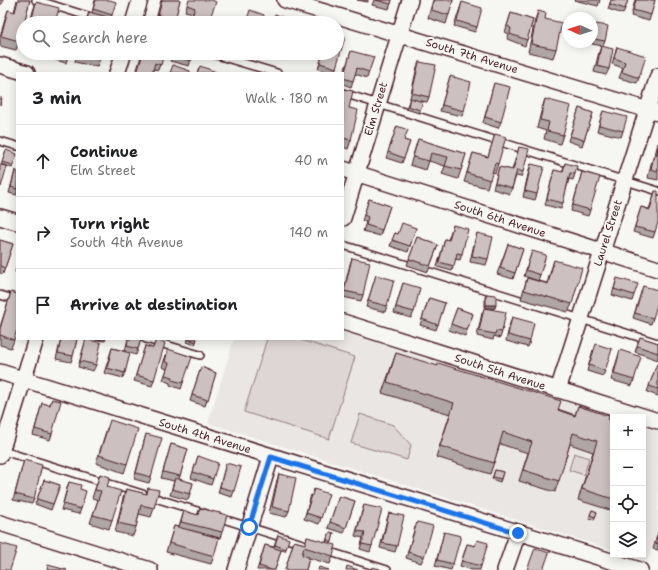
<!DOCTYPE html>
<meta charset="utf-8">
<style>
:root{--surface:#fff;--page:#f6f6f6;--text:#202124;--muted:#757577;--line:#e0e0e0}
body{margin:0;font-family:"Shantell Sans",sans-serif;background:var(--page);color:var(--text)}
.controls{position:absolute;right:12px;bottom:12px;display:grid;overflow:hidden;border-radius:0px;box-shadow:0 2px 10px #0003}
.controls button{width:36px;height:36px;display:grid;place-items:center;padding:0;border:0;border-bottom:1px solid var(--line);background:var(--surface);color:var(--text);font:20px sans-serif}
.compass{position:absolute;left:562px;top:12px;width:36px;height:36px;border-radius:50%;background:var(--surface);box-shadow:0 2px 10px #0003;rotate:273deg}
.stop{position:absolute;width:12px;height:12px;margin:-9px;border:3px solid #1a73e8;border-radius:50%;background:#fff}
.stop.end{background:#1a73e8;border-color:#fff;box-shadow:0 1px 4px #0008}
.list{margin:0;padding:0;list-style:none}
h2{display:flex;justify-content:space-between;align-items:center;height:52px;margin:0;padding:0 16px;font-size:17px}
h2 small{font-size:13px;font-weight:400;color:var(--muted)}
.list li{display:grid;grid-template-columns:26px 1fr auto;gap:12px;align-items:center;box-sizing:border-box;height:72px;padding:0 16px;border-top:1px solid var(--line)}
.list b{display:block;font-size:15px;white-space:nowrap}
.list p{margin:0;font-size:13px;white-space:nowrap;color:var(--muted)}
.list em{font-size:13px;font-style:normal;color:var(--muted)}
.icon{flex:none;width:22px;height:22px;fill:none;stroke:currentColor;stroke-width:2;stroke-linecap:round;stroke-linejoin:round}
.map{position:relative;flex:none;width:658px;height:570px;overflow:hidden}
.search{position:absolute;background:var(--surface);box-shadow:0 2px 10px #0003;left:16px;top:16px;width:328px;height:44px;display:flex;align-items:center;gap:10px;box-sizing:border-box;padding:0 14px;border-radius:22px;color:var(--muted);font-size:15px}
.panel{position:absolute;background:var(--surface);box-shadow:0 2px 10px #0003;left:16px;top:72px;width:328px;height:268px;border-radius:0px}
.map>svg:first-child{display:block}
.built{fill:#e9e6e3}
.green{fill:#ddd6d5;stroke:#947a80}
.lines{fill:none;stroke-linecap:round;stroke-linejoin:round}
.service-casing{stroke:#4a1f2b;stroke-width:10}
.minor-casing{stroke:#4a1f2b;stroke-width:18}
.service{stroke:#f6f6f2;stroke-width:7}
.minor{stroke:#f6f6f2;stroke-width:15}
.wall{fill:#afa6a5;stroke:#4a1f2b}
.shaded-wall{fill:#8f8786;stroke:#4a1f2b}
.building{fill:#ccc1c0;stroke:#4a1f2b}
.route{stroke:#1a73e8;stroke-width:5}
.labels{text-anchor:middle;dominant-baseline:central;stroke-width:4;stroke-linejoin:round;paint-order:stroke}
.street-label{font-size:11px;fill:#4a1f2b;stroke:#f6f6f2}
</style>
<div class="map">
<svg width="658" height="570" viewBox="0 0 658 570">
<rect width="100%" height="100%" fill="#f6f6f2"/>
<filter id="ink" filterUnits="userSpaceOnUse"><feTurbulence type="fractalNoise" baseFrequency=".025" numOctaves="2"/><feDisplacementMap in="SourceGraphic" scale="8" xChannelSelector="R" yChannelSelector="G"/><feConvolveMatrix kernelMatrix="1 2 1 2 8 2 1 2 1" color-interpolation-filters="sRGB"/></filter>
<g filter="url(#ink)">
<!-- built -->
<path class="built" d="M 343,332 L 613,417 L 613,550 L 208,423 L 234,339 L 343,339 Z
M 643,426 L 658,431 L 658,528 L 647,561 L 628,555 L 643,555 Z"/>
<!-- green -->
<path class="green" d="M 267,339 L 298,339 L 355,357 L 329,439 L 244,412 Z
M 360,414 L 393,425 L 411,445 L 407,460 L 351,443 Z
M 574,453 L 589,458 L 584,475 L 569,470 Z"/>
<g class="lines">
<defs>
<path id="service" d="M 36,0 L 110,23
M 210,53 L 277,73
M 343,93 L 658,191
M 0,141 L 17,146
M 343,245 L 658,343
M 0,295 L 17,300
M 146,339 L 200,355
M 0,450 L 207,514
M 217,517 L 303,544
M 324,550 L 387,570"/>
<path id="minor" d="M 285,0 L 658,113
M 133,23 L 140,0
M 0,65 L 27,73
M 117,73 L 124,53
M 343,169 L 658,269
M 0,217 L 17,222
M 343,218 L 410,0
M 343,322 L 658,421
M 0,372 L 640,570
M 558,390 L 658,76
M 0,455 L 36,339
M 0,523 L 150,570
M 236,570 L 271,457
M 505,570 L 518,533"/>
</defs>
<!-- service casing -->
<use href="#service" class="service-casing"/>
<!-- minor casing -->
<use href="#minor" class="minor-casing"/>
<!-- service -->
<use href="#service" class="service"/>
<!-- minor -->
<use href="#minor" class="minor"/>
</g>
<!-- wall -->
<path class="wall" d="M 17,0 L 30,0 L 19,41 L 16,50 L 0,46 L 0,37 L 5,19 L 8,10 L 14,12 Z
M 95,0 L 112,15 L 110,23 L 85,23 L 89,12 L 92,13 Z
M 161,0 L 180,0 L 174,23 L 155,23 Z
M 189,0 L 208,23 L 189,23 L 193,13 L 185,11 Z
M 357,0 L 368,0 L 368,2 Z
M 374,0 L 392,0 L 389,9 L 372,5 Z
M 433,0 L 453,0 L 446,24 L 428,18 Z
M 574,0 L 600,0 L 598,6 Z
M 611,0 L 628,0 L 623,14 L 608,9 Z
M 635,0 L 655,0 L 649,21 L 631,16 Z
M 36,2 L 55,23 L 30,23 L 33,11 Z
M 462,2 L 477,27 L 475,32 L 454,26 Z
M 538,11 L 545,19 L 556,49 L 553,58 L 528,52 L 535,20 Z
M 511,13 L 533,20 L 525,46 L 507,39 L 509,34 L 505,32 Z
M 596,24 L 605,41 L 603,46 L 592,44 L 594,30 Z
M 572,42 L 586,42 L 585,45 Z
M 601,46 L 609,69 L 606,75 L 594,72 L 599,52 Z
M 617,47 L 639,78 L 637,83 L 619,78 L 623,68 L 612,64 Z
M 351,51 L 369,72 L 367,78 L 355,74 L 351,87 L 343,84 L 343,76 Z
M 51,53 L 69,53 L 66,63 L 49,58 Z
M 77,53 L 102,53 L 97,67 L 75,62 Z
M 142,53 L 164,53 L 158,70 L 154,69 L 152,73 L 136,73 Z
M 172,53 L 193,53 L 189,66 L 170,61 Z
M 276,53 L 288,53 L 286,60 L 275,57 Z
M 323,53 L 337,53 L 336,68 L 334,73 L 331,73 L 318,69 Z
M 419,62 L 429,97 L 427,102 L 420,101 L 423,102 L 419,113 L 406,109 L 410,98 L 417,67 Z
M 450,76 L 464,111 L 462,116 L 440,111 Z
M 494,83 L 501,122 L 498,128 L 483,123 Z
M 343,89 L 349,108 L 351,140 L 348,149 L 343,147 Z
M 545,99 L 563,135 L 560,144 L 544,139 L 546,131 L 537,128 L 542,108 Z
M 579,108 L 593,113 L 582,146 L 568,141 Z
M 603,111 L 623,131 L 621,137 L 597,131 L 601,117 Z
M 397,126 L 404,140 L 410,142 L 402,163 L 386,158 Z
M 495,134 L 498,164 L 495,173 L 492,172 L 487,188 L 464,182 L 473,153 L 488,157 Z
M 418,139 L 466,154 L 458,179 L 442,174 L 445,166 L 429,161 L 426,170 L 410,165 Z
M 658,143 L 658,180 L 648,178 L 651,164 L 654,155 L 655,155 Z
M 519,147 L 523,172 L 521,177 L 516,176 L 510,194 L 493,189 L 499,167 L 512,170 Z
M 6,150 L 13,165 L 12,168 L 1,164 Z
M 565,163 L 575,174 L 573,180 L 569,179 L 561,209 L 545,205 L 554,170 L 562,172 Z
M 531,164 L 537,194 L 535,200 L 523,197 L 529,170 Z
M 15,171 L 17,171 L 17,195 L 9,193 Z
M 582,172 L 590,210 L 588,216 L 571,211 Z
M 655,191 L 655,232 L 653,238 L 633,232 L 641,207 L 649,209 Z
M 369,199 L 390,206 L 380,236 L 363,231 L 366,222 L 362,221 Z
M 453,225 L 462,254 L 460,260 L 455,259 L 452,271 L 437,267 L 445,239 L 448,240 Z
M 416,228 L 408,252 L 390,246 L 395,233 L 398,234 Z
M 477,233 L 488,259 L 486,265 L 470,262 L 475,239 Z
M 417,237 L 438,245 L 428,272 L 407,265 Z
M 0,240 L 13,244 L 3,274 L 0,273 Z
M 508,244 L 523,249 L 513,279 L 497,274 Z
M 532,251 L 540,275 L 538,281 L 524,276 Z
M 352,258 L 363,295 L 361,301 L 343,297 L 343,294 L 350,264 Z
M 554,260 L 572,304 L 568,312 L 521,299 L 527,278 L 547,283 Z
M 17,265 L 17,273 L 15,272 Z
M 376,275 L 387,306 L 385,312 L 366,307 Z
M 617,278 L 634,295 L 632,301 L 612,295 Z
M 403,283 L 414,312 L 411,318 L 394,313 Z
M 643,286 L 653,318 L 651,324 L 633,318 Z
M 11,292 L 14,340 L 11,348 L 0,345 L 0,327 Z
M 486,294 L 495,308 L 485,308 L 502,332 L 500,338 L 494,336 L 493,340 L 477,336 L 482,313 L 485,308 L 485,297 Z
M 429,298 L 445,303 L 436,330 L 420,325 Z
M 457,308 L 473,314 L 465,336 L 449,330 Z
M 512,317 L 530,341 L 528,347 L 506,341 L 510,323 Z
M 640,337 L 658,343 L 658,360 L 635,352 Z
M 61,339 L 77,339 L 73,356 L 71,362 L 56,359 Z
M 86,339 L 96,365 L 93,371 L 78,367 Z
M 128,339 L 141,339 L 136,355 L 130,353 L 123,378 L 104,373 L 112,348 L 125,351 Z
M 188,339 L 197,339 L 195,345 L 187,342 Z
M 156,340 L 154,380 L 152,386 L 134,381 L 145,346 L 153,348 Z
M 168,349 L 183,383 L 181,389 L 170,385 L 170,383 L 163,380 L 167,369 L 162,367 Z
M 593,350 L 605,371 L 603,376 L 587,371 Z
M 620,350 L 634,380 L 632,386 L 611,380 Z
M 396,353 L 575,415 L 578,406 L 608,420 L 613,421 L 613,511 L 578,500 L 593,452 L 570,444 L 555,492 L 519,481 L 528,453 L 500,444 L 490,474 L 436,457 L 450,414 L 382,393 Z
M 657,364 L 658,364 L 658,396 L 647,392 Z
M 201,367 L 216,373 L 205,406 L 190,401 Z
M 52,399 L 52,434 L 50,440 L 33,435 L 42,403 L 49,405 Z
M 107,428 L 127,464 L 124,473 L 96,463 Z
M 146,434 L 151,477 L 149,483 L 134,479 Z
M 171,444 L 188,449 L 179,479 L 193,483 L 188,500 L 170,495 L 174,481 L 161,478 Z
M 198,456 L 213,479 L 211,485 L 191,478 Z
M 24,460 L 34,499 L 32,504 L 13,500 Z
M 226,463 L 234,491 L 232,497 L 218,493 Z
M 495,470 L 503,472 L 500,482 L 492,479 Z
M 100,474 L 107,487 L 112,520 L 109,529 L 90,523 L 98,500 L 92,498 Z
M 279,474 L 289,511 L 286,517 L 269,513 L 277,480 Z
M 44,480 L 60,485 L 51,510 L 35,504 Z
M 69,482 L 80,489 L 81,509 L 79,514 L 61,510 L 67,488 Z
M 148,488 L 154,508 L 151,517 L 139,514 L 136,527 L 133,536 L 115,532 L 123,498 L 126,489 L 146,494 Z
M 311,495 L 321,518 L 319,524 L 304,519 Z
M 339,496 L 355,501 L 344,533 L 328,528 Z
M 364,505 L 372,546 L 370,552 L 360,549 L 363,538 L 355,536 L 362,511 Z
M 200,508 L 222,532 L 220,538 L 189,530 L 214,556 L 211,564 L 166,552 L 174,526 L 179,527 L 184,511 L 197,515 Z
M 592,510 L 597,512 L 594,520 L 589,518 Z
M 389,513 L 397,546 L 395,552 L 380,548 L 387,519 Z
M 415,527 L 424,557 L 421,563 L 406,558 Z
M 444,532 L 453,564 L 451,570 L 435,566 Z
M 658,532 L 658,550 L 653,549 Z
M 334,533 L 331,544 L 333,556 L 330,564 L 309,558 L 306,570 L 285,570 L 294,541 L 305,544 L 307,537 L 326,543 L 328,534 Z
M 278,535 L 286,549 L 285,551 L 281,550 L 275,570 L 257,570 L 265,545 L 274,547 Z
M 477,540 L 481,566 L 480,570 L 472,570 L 460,566 L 467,544 L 475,546 Z"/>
<!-- shaded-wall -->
<path class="shaded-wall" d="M 486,305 L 496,305 L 495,308 L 485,308 Z
M 95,339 L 106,339 L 105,341 L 95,340 Z"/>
<!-- building -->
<path class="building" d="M 0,0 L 3,0 L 2,4 L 0,4 Z
M 18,0 L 30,0 L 24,23 L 23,23 L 23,27 L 19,41 L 1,36 L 8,10 L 15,12 Z
M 96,0 L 110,0 L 116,2 L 112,15 L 93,9 Z
M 162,0 L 180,0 L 175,20 L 158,15 Z
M 189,0 L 212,0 L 216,2 L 208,23 L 193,23 L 190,22 L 195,8 L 187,5 Z
M 376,0 L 392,0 L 391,4 Z
M 434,0 L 453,0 L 449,15 L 431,10 Z
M 611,0 L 628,0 L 625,9 L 610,4 Z
M 636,0 L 655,0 L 651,15 L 633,10 Z
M 36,2 L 59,8 L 55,23 L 31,23 Z
M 462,2 L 482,8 L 477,27 L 457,21 Z
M 250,10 L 264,15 L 262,23 L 246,23 Z
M 538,11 L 546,13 L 545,19 L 562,23 L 556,49 L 531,44 Z
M 89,12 L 111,18 L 110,23 L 86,23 Z
M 511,13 L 533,20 L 527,40 L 510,34 L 511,28 L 507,26 Z
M 275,14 L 287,19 L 285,23 L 272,23 Z
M 574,15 L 586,18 L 573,18 Z
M 73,18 L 83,20 L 82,23 L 72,23 Z
M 60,21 L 66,23 L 59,23 Z
M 596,24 L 608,26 L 605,41 L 594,39 Z
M 337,35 L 345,37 L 336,68 L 320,63 L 323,53 L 337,53 Z
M 601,46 L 613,49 L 609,69 L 597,66 Z
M 617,47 L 646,56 L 639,78 L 622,72 L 625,62 L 614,58 Z
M 351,51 L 374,57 L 369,72 L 357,68 L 353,81 L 343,78 Z
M 54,53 L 69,53 L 68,57 Z
M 78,53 L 102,53 L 100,59 Z
M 143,53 L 164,53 L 161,65 L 155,63 L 152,73 L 137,73 Z
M 173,53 L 193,53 L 191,61 L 172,55 Z
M 276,53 L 288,53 L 287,57 L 276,54 Z
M 419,62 L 436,65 L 429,97 L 412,93 Z
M 173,65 L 190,71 L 190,73 L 170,73 Z
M 200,66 L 219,73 L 197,73 Z
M 450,76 L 471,82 L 464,111 L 442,105 Z
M 494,83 L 510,87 L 501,122 L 485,117 Z
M 343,89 L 353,91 L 349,108 L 358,110 L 351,140 L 343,138 Z
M 0,98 L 2,98 L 0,105 Z
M 410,98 L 423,102 L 420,110 L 408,106 Z
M 545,99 L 571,106 L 563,135 L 547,131 L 549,122 L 540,120 Z
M 579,108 L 593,113 L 584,140 L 570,136 Z
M 603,111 L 627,117 L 623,131 L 599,125 Z
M 397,126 L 408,130 L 404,140 L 410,142 L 404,158 L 388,152 Z
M 495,134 L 506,137 L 498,164 L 495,163 L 490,180 L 467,173 L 473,153 L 488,157 Z
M 418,139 L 466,154 L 461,170 L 445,166 L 448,157 L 431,153 L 429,161 L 413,157 Z
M 519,147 L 529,149 L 523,172 L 517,170 L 512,188 L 495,183 L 499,167 L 513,170 Z
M 658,148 L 658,171 L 651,169 L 654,155 L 656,156 Z
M 6,150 L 17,154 L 13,165 L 2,162 Z
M 565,163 L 577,166 L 575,174 L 570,173 L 563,203 L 547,199 L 554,170 L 563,172 Z
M 531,164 L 544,167 L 537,194 L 525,191 Z
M 0,165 L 7,166 L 1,187 L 0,186 Z
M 15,171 L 17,171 L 17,189 L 11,187 Z
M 582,172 L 600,177 L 590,210 L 573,205 Z
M 655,191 L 658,191 L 658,222 L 655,232 L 635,227 L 641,207 L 650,210 Z
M 369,199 L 390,206 L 382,230 L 366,225 L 368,217 L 364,215 Z
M 402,223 L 416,228 L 410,246 L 392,240 L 395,233 L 398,234 Z
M 453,225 L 468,229 L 462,254 L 457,253 L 454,266 L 439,262 L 445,239 L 449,240 Z
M 477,233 L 493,237 L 488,259 L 472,256 Z
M 417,237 L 438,245 L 430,266 L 409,259 Z
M 0,240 L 13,244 L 5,268 L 0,266 Z
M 508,244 L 523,249 L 515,273 L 500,268 Z
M 532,251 L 546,255 L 540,275 L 526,270 Z
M 352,258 L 370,262 L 363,295 L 344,291 Z
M 554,260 L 582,268 L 572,304 L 524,290 L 527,278 L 548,284 Z
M 376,275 L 394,280 L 387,306 L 368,301 Z
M 617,278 L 638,284 L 634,295 L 614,289 Z
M 403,283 L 420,288 L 414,312 L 396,307 Z
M 643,286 L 658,290 L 658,302 L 653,318 L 635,313 Z
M 11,292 L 17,294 L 17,329 L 14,340 L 0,335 L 0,329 Z
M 486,294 L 496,295 L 496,305 L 486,305 Z
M 429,298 L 445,303 L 438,325 L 422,319 Z
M 457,308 L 473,314 L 467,330 L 451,324 Z
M 484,308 L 506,312 L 502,332 L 496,331 L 495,334 L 479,331 Z
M 512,317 L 534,323 L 530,341 L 508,335 Z
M 640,337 L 658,343 L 658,353 L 637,346 Z
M 61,339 L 77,339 L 73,356 L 58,353 Z
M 86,339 L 101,343 L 96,365 L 80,361 Z
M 128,339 L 141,339 L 138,349 L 127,346 Z
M 188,339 L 197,339 L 196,342 Z
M 156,340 L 165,343 L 154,380 L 136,375 L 145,346 L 153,348 Z
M 596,344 L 612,349 L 605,371 L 589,365 Z
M 112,348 L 130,353 L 125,373 L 107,368 Z
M 168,349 L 192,357 L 183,383 L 172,380 L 173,377 L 165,375 L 169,363 L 165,362 Z
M 620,350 L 641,357 L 634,380 L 614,374 Z
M 396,353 L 438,366 L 438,363 L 561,401 L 558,410 L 575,416 L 578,406 L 609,416 L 608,420 L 613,421 L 613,499 L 582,489 L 597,441 L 573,433 L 559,481 L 523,470 L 532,442 L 503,432 L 494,463 L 440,446 L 454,403 L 387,382 Z
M 657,364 L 658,364 L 658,389 L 649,386 Z
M 201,367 L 216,373 L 208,400 L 192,395 Z
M 52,399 L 61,401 L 52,434 L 35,429 L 42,403 L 50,405 Z
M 110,420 L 138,429 L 127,464 L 99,455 Z
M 146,434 L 162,438 L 151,477 L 136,473 Z
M 171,444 L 188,449 L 180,476 L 163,472 Z
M 198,456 L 218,463 L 213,479 L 193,472 Z
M 24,460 L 42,465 L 34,499 L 15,494 Z
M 226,463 L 241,467 L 234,491 L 220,487 Z
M 495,470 L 503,472 L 501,479 L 493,477 Z
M 100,474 L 110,477 L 107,487 L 121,491 L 112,520 L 93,515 L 101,491 L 95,490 Z
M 279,474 L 296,478 L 289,511 L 272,507 Z
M 175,478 L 193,483 L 190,494 L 172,489 Z
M 44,480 L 60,485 L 53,504 L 37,499 Z
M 69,482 L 81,485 L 80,489 L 86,491 L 81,509 L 63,504 Z
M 148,488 L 159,490 L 154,508 L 141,505 L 136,527 L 118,523 L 126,489 L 147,494 Z
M 314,489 L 329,494 L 321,518 L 306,513 Z
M 339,496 L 355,501 L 346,528 L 330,522 Z
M 364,505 L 382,509 L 372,546 L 362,544 L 365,532 L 357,531 Z
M 200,508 L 227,515 L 222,532 L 181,522 L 184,511 L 198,515 Z
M 592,510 L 597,512 L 595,517 L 590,515 Z
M 389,513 L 404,516 L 397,546 L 382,543 Z
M 417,522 L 433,526 L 424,557 L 408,552 Z
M 174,526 L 219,538 L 214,556 L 169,543 Z
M 330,532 L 334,533 L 332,542 L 327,540 Z
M 444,532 L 461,536 L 453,564 L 437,560 Z
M 658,533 L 658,544 L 655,543 Z
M 278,535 L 289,539 L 286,549 L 275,545 Z
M 307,537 L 336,545 L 333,556 L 304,547 L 302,555 L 309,557 L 306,570 L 285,570 L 294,541 L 305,544 Z
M 477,540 L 488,543 L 481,566 L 462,561 L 467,544 L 475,546 Z
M 0,543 L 17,548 L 10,570 L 0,570 Z
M 265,545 L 281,550 L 275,570 L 272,570 L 259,566 Z
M 535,548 L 549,553 L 543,570 L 527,570 Z
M 48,565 L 67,570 L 47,570 Z
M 347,566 L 358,570 L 346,570 Z
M 319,567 L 329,570 L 318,570 Z
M 372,567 L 380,569 L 380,570 L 371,570 Z"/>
</g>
<g class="lines" filter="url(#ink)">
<!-- route -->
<path class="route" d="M 249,527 L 271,457 L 518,533"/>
</g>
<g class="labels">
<!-- street labels -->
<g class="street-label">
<text transform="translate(472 56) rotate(17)">South 7th Avenue</text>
<text transform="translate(376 109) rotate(-73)">Elm Street</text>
<text transform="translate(500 219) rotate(18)">South 6th Avenue</text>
<text transform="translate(608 233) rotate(-72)">Laurel Street</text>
<text transform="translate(500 372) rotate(18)">South 5th Avenue</text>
<text transform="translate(205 436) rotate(17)">South 4th Avenue</text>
</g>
</g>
</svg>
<div class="controls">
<button>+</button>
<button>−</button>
<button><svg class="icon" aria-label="locate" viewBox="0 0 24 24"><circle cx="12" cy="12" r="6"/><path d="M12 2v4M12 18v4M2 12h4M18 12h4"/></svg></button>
<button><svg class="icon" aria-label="layers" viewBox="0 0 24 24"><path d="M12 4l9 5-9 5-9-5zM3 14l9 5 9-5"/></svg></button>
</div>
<svg class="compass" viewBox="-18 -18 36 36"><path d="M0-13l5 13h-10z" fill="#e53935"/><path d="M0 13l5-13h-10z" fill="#757577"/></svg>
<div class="stop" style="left:249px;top:527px"></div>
<div class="stop end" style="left:518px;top:533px"></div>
<div class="search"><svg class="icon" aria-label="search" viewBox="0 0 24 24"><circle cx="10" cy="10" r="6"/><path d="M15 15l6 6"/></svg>Search here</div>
<section class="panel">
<h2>3 min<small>Walk · 180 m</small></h2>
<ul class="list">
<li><svg class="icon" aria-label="ahead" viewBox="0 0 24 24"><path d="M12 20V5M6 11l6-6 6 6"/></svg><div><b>Continue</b><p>Elm Street</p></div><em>40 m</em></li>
<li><svg class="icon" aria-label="right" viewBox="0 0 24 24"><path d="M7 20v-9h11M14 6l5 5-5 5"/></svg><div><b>Turn right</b><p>South 4th Avenue</p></div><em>140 m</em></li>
<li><svg class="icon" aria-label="arrive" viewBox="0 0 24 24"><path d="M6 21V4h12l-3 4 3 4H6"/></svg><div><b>Arrive at destination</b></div></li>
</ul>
</section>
</div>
